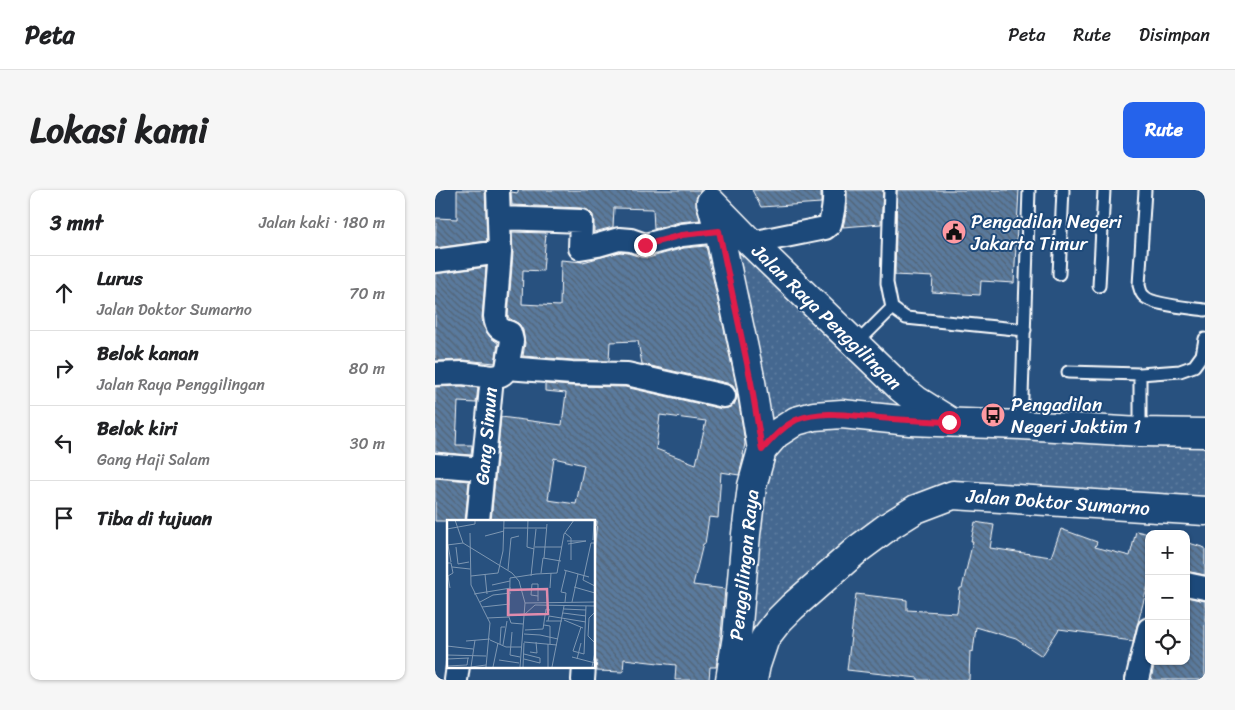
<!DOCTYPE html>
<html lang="id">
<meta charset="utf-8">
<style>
:root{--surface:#fff;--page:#f6f6f6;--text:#202124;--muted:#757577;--line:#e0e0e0;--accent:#2563eb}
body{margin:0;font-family:Sriracha,sans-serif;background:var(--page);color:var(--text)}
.controls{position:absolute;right:15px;bottom:15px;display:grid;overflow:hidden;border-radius:10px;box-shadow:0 1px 4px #0004}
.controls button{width:45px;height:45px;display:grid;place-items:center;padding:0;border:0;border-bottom:1px solid var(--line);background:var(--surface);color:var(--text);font:25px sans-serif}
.stop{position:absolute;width:15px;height:15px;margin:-11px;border:4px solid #e11d48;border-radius:50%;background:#fff}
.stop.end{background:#e11d48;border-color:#fff;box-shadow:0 1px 5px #0008}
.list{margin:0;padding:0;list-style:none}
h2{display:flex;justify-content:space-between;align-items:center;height:65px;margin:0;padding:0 20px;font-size:21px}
h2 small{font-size:16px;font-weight:400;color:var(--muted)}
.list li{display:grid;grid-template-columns:32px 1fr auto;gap:15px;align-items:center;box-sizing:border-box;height:75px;padding:0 20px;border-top:1px solid var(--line)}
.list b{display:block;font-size:19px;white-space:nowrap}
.list p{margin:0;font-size:16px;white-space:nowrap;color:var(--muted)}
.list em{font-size:16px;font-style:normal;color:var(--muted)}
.icon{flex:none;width:28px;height:28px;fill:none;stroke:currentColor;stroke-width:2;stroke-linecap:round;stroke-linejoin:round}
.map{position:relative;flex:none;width:770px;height:490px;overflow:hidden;border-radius:10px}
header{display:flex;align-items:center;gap:30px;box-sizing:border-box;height:70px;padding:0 25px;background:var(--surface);border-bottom:1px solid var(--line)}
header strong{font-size:24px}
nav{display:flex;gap:28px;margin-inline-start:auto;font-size:18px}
.intro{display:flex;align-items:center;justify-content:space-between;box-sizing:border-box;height:120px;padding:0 30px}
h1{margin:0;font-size:35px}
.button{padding:12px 22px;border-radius:10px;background:var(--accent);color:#fff;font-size:18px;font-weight:700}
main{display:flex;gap:30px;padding:0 30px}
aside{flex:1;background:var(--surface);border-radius:10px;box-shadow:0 1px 4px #0004}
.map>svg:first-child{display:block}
.park{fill:url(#park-dots);stroke:#a2b4c8}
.building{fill:url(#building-back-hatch);stroke:#fff;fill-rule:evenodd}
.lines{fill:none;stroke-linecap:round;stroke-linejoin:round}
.service-casing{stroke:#fff;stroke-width:15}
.minor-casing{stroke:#fff;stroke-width:26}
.secondary-casing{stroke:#fff;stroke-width:31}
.primary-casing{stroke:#fff;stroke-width:31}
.service{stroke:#1f4a7a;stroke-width:11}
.minor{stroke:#1f4a7a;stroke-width:22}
.secondary{stroke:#1f4a7a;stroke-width:28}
.primary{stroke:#1f4a7a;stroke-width:28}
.route{stroke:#e11d48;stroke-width:6}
.labels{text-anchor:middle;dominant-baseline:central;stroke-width:4;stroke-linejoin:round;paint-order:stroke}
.poi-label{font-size:19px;fill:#fff;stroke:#1f4a7a;text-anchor:start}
.street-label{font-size:19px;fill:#fff;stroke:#1f4a7a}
.inset-road{fill:none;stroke:#7e97b2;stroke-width:1}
.view{fill:#e08cad;fill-opacity:0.15;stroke:#e08cad;stroke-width:2.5}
.inset-edge{fill:none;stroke:#fff;stroke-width:2.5}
</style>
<header>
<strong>Peta</strong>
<nav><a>Peta</a><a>Rute</a><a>Disimpan</a></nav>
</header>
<div class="intro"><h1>Lokasi kami</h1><a class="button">Rute</a></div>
<main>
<aside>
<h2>3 mnt<small>Jalan kaki · 180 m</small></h2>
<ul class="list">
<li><svg class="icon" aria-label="ahead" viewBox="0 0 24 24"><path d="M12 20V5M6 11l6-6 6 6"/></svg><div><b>Lurus</b><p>Jalan Doktor Sumarno</p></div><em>70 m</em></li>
<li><svg class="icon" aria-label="right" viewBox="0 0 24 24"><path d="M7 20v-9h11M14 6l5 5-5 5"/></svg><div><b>Belok kanan</b><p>Jalan Raya Penggilingan</p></div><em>80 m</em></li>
<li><svg class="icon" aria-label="left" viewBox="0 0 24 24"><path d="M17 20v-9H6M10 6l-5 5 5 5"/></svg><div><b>Belok kiri</b><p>Gang Haji Salam</p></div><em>30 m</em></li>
<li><svg class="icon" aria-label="arrive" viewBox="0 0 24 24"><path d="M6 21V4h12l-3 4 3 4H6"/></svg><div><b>Tiba di tujuan</b></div></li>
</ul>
</aside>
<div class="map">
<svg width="770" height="490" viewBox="0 0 770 490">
<defs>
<pattern id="park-dots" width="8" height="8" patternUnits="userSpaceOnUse" patternTransform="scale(1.25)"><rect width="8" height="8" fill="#446890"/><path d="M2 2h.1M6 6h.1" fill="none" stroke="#607fa1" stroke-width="1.8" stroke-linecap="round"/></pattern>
<pattern id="building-back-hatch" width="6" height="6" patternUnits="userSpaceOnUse" patternTransform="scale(1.25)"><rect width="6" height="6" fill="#5a7a9d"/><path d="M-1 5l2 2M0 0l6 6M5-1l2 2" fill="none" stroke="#536374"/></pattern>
</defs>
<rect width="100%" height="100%" fill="#28517f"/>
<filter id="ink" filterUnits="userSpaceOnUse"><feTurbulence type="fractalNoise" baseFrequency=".02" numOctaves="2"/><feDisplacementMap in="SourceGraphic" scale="10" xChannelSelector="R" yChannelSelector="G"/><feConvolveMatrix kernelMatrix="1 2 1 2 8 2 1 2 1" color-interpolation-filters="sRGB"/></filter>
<g filter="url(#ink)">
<!-- park -->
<path class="park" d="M 276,12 L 516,232 L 770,244 L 770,321 L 517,305 L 468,327 L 302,490 L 327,260 Z"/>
<!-- building -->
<path class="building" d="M 22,0 L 50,0 L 52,51 L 0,58 L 1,28 L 22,29 Z
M 83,0 L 266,0 L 261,8 L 261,15 L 265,30 L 244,32 L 219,39 L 218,19 L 179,18 L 178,37 L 159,42 L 159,31 L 158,25 L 153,20 L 146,18 L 77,15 L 76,2 L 83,3 Z
M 317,0 L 386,0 L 386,13 L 326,17 Z
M 412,0 L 448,0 L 446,34 L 408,37 L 412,19 Z
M 462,0 L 584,0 L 579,93 L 546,91 L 545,105 L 497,102 L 498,87 L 460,85 Z
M 77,42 L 111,43 L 108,81 L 88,80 L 87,114 L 125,116 L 126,70 L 148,72 L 185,62 L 193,63 L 206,67 L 213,68 L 249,58 L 271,56 L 301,195 L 310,253 L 308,265 L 309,265 L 304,285 L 286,282 L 283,328 L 274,327 L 270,354 L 268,354 L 258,395 L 290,399 L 286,444 L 281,477 L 275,477 L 274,490 L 240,490 L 241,475 L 189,469 L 188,482 L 162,481 L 161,471 L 159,468 L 159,358 L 162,331 L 56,331 L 66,227 L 127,235 L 131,203 L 110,201 L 110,194 L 137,196 L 190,197 L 287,219 L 293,218 L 299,215 L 302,208 L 301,202 L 298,196 L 292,193 L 207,174 L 203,151 L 175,152 L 174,171 L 138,170 L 88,166 L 90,153 L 88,140 L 84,134 L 74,128 L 73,126 L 78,63 ZM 225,225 L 271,231 L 261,274 L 221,259 ZM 119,268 L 149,275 L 141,314 L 113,310 Z
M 51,77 L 47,128 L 48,136 L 52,143 L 56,148 L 63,153 L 60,173 L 28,170 L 0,171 L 0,84 Z
M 27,196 L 43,198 L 41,213 L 23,212 L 21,255 L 37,255 L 36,265 L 0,262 L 0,197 Z
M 0,288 L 34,291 L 30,331 L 0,331 Z
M 540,332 L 559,335 L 555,358 L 616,367 L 626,339 L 662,352 L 660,357 L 695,366 L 701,341 L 714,344 L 714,391 L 698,451 L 682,449 L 682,447 L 624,439 L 607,466 L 581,449 L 541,437 L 538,462 L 535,461 L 534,490 L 483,490 L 483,488 L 412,480 L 421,404 L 472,410 L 472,420 L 522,423 L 525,398 L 527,398 L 538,351 L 536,351 Z
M 751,352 L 770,358 L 770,385 L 751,381 Z
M 751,407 L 770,411 L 770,490 L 716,490 L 720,471 L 751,471 Z"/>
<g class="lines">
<defs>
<path id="service" d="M 455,0 L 452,93 L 457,118 L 471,128 L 590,140
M 710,0 L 704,95 C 705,99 706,104 709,106 C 716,115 758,118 770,120
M 624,84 L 628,0
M 664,96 L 669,0
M 421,154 L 457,118
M 633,182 L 705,184 L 745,181 L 759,176 L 767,165 L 770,149
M 586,235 L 594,0
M 705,242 L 705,184"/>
<path id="minor" d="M 64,28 L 146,31 L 145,58 L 163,55 L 184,49 L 196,50 L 210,55 L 247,45 L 284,41
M 316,53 L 390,38 L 395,34 C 398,23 400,12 399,0
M 0,71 L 65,62
M 72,178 L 137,183 L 192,184 L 289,206
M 0,184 L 28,183 L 57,187
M 0,275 L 48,279
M 43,331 L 57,187 C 64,186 68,186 72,178 L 77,151 L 75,143 C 64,139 61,138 60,126 L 65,62 L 63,0
M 751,394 L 770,398
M 21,490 L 23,476
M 148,490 L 149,476
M 702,490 L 714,439"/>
<path id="secondary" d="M 276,12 L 316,53 L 466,198 L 481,210 L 516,232
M 277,15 L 284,41 L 316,192 L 327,260"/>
<path id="primary" d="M 295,490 L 302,446 L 311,344 L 317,296 L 327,260 L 341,244 L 361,231 L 379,226 L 407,224 L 475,231 L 586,235 L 705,242 L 770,243
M 318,490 L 321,475 L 330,448 L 344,430 L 357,417 L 423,359 L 454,336 L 481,319 L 518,305 L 770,321"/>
</defs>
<!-- service casing -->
<use href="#service" class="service-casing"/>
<!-- minor casing -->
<use href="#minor" class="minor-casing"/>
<!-- secondary casing -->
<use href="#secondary" class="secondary-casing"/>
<!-- primary casing -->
<use href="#primary" class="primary-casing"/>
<!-- service -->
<use href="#service" class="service"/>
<!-- minor -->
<use href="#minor" class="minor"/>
<!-- secondary -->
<use href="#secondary" class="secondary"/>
<!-- primary -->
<use href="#primary" class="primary"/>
</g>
</g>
<g class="lines" filter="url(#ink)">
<!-- route -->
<path class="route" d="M 210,55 L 247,45 L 284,41 L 316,192 L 327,260 C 337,249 347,237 361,230 C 388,219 418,226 445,228 C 468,230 491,231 514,232"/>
</g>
<!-- icons -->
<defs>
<symbol id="civic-disc" viewBox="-11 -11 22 22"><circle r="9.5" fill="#ff9aa2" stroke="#1f4a7a"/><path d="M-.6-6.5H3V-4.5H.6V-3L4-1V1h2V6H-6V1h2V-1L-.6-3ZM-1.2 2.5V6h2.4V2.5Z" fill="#111"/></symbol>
<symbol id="bus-disc" viewBox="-11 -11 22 22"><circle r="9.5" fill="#ff9aa2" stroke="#1f4a7a"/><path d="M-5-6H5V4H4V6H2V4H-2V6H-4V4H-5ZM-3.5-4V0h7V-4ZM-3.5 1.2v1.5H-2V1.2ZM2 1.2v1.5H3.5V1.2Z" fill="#111"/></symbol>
</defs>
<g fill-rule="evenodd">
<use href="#civic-disc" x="505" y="28" width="28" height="28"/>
<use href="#bus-disc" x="544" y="211" width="28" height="28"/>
</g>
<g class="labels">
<!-- poi labels -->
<g class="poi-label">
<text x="536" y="31">Pengadilan Negeri<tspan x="536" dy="22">Jakarta Timur</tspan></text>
<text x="576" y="214">Pengadilan<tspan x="576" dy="22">Negeri Jaktim 1</tspan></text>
</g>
<!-- street labels -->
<g class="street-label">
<text transform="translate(392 127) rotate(44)">Jalan Raya Penggilingan</text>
<text transform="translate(51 246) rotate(-85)">Gang Simun</text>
<text transform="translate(623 312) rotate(4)">Jalan Doktor Sumarno</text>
<text transform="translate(309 375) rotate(-84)">Penggilingan Raya</text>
</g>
</g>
<!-- overview -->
<g transform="translate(12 330)">
<rect width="148" height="148" fill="#28517f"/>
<path class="inset-road" d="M 8,0 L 16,23 L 65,53 L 72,61 L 78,83 L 73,147M 81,0 L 80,27 L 87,29M 57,8 L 99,8M 0,9 L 28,4 L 28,0M 23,13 L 24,65 L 43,103 L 39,147M 118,13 L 124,18 L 124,40M 38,16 L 57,11M 146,20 L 147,0M 120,21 L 139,21 L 121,24M 147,23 L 144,23 L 136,60 L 148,66M 0,25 L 16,23M 1,25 L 4,42M 9,27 L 11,44 L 22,42M 88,27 L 115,27M 97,38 L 100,4M 0,43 L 4,43 L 6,53 L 1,56 L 3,68M 5,47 L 23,49M 61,50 L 64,18 L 72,16M 117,50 L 142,57M 94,53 L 96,38 L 114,41M 38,54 L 40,74M 24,56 L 51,53 L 56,31 L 57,0M 84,56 L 89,9M 63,61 L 63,58 L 89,54 L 110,53 L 117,14 L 127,0M 45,65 L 63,61M 127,67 L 148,73M 103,68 L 104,53M 27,74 L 64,68M 91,81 L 91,64 L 85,64 L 84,75 L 91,76M 33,82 L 46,75 L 64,73M 118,82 L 119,73 L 114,72 L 119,51M 125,82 L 131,54M 78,83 L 148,82M 35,87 L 63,84M 117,89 L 139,90M 148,92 L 142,98 L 141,116 L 148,123M 116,93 L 139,96M 78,94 L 88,85 L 148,86M 62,97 L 64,103 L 76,104M 40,98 L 62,97 L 63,61M 117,100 L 136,108M 99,101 L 115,101M 101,101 L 102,96 L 139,102M 97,105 L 103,106 L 103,124M 134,107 L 126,131 L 137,134M 78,110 L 96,109 L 99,89 L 103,90M 65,112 L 63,135 L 73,137M 77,114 L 93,115M 93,115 L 111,119M 43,120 L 59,127 L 74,127M 19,121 L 43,119M 77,122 L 110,125M 53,124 L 54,107 L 58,107M 56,125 L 60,101M 0,126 L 26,129M 83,132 L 90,133 L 89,122M 137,134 L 139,86M 0,135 L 39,136M 125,137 L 148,143M 0,139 L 22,138M 77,139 L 93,143 L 93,138 L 77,134M 130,139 L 134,123M 52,140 L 72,143M 0,146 L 20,145 L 21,138M 24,147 L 28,120M 24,147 L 39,145M 46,147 L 51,123M 76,147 L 77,123M 101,147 L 101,124M 105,147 L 117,86M 145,147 L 148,132"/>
<path class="view" d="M 100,69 L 101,94 L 61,95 L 61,70 Z"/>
<rect width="148" height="148" class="inset-edge"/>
</g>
</svg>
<div class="controls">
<button>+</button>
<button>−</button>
<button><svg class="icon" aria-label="locate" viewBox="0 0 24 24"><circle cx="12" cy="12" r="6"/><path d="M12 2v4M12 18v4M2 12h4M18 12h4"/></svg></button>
</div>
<div class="stop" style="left:514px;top:232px"></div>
<div class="stop end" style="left:210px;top:55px"></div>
</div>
</main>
